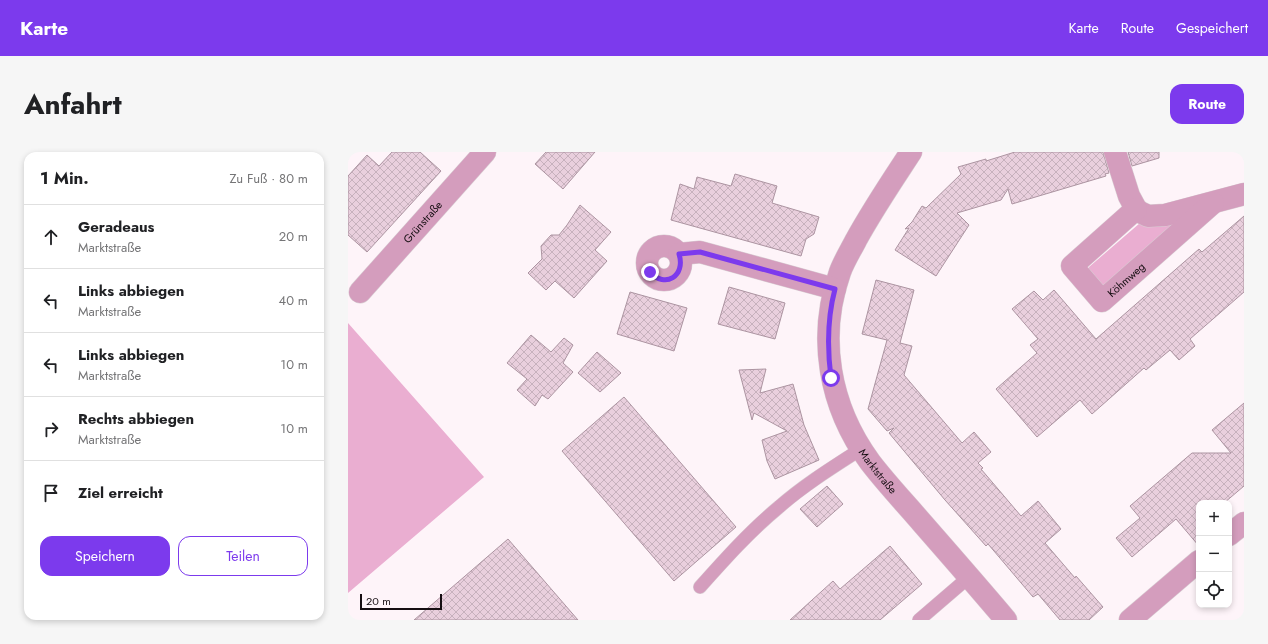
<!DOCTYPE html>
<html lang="de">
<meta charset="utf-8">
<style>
:root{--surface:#fff;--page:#f6f6f6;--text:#202124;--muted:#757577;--line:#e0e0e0;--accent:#7c3aed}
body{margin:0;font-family:Jost,sans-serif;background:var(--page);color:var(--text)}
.controls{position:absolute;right:12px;bottom:12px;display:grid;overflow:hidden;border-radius:8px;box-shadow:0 2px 6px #0003}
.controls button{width:36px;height:36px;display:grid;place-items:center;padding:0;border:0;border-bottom:1px solid var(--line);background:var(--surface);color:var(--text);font:20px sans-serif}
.scale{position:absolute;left:12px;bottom:10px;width:82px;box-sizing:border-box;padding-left:4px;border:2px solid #160e12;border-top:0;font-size:11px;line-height:14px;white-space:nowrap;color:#160e12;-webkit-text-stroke:3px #fef4f9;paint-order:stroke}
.stop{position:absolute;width:12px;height:12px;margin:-9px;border:3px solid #7c3aed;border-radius:50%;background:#fff}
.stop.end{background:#7c3aed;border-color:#fff;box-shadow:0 1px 4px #0008}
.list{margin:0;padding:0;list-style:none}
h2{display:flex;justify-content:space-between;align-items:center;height:52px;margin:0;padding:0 16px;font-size:17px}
h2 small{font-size:13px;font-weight:400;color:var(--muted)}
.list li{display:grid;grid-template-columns:26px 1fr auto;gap:12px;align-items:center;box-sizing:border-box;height:64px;padding:0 16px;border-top:1px solid var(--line)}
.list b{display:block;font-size:15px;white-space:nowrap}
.list p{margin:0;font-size:13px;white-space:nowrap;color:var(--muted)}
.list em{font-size:13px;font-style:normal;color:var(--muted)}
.actions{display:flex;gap:8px;padding:12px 16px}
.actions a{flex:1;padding:9px 0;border:1px solid var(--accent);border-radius:12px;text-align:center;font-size:14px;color:var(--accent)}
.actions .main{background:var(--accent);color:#fff}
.icon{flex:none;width:22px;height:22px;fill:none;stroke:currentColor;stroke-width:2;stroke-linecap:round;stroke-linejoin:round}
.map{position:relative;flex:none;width:896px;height:468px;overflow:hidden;border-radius:12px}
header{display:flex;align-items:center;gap:24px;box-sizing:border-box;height:56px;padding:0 20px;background:var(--accent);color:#fff}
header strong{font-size:19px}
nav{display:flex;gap:22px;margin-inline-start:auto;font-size:14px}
.intro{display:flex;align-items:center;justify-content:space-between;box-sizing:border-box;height:96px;padding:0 24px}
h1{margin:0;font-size:28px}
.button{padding:10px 18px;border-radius:12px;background:var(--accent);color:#fff;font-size:14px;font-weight:700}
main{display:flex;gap:24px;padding:0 24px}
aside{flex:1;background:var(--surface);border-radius:12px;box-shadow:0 2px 6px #0003}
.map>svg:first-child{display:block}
.green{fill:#eaaed1}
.building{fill:url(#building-cross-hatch);stroke:#ac94a1}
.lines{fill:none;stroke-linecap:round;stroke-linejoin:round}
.service-casing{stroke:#d9cfd4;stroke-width:14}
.minor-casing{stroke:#d9cfd4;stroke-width:23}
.service{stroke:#d49dbd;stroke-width:13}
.minor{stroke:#d49dbd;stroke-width:22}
.route{stroke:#7c3aed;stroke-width:5}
.labels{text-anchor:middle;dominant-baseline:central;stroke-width:4;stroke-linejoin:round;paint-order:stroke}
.street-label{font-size:11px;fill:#160e12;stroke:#fef4f9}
</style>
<header>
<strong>Karte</strong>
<nav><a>Karte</a><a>Route</a><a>Gespeichert</a></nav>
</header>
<div class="intro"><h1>Anfahrt</h1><a class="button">Route</a></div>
<main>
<aside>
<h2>1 Min.<small>Zu Fuß · 80 m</small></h2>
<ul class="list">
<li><svg class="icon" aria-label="ahead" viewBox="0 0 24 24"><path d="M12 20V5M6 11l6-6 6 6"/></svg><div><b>Geradeaus</b><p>Marktstraße</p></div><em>20 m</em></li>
<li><svg class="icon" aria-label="left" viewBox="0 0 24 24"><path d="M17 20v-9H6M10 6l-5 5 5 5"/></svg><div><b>Links abbiegen</b><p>Marktstraße</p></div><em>40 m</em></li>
<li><svg class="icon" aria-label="left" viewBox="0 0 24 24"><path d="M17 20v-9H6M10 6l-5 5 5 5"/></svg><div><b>Links abbiegen</b><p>Marktstraße</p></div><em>10 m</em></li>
<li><svg class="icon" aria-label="right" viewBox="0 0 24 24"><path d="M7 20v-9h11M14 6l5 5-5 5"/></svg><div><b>Rechts abbiegen</b><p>Marktstraße</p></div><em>10 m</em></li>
<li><svg class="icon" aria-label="arrive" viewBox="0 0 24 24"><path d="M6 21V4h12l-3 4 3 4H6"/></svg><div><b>Ziel erreicht</b></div></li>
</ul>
<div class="actions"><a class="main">Speichern</a><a>Teilen</a></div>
</aside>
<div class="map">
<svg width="896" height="468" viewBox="0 0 896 468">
<defs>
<pattern id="building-cross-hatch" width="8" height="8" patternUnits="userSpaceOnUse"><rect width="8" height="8" fill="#e9cfdd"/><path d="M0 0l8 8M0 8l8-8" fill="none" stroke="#c7b1bd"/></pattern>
</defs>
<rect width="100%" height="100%" fill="#fef4f9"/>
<!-- green -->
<path class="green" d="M 792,71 L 828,71 L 757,134 L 753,133 L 739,120 L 741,115 Z
M 0,171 L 136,325 L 0,441 Z"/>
<!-- building -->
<path class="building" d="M 44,0 L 72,0 L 93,19 L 19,100 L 0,83 L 0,24 L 19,3 L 31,14 Z
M 198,0 L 247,0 L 215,37 L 187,12 Z
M 667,0 L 755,0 L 761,21 L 757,22 L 758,24 L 664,52 L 660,37 L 653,48 L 609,61 L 621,73 L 588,124 L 547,98 L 561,76 L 557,77 L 564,70 L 574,54 L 578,56 L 613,22 L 610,15 L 638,7 L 638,9 Z
M 780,0 L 811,0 L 811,6 L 784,14 Z
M 387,22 L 429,34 L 424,51 L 471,65 L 466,82 L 458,87 L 453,104 L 323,68 L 332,32 L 346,37 L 349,25 L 383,34 Z
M 232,53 L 263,80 L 247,98 L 259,109 L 226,146 L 207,129 L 198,138 L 180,121 L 194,107 L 193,94 L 203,83 L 211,83 L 219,73 Z
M 896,64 L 896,140 L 842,187 L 847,194 L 831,208 L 822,198 L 798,218 L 796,216 L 744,262 L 732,248 L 689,285 L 648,237 L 689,201 L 682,193 L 690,187 L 664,157 L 686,139 L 695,148 L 706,138 L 748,187 L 851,97 L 854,100 Z
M 528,128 L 566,138 L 552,191 L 564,194 L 556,223 L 614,291 L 626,280 L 643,300 L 630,311 L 635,316 L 633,317 L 673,364 L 690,349 L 713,377 L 697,391 L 727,426 L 728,424 L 755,455 L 741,468 L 712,468 L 690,442 L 685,445 L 640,392 L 638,394 L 597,348 L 541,281 L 546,276 L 539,279 L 520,257 L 539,188 L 514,182 Z
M 381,135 L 437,151 L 427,187 L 370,172 Z
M 282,140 L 339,156 L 326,199 L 269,182 Z
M 183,183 L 203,200 L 216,186 L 225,193 L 215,211 L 225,220 L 200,247 L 194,243 L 187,254 L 169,238 L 179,227 L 159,211 Z
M 249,200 L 273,221 L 252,240 L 230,221 Z
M 418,217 L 412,241 L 445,232 L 456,273 L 471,308 L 427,327 L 419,309 L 414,288 L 439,279 L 406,261 L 404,268 L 391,218 Z
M 276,245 L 388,375 L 326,429 L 214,299 Z
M 896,251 L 896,334 L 876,351 L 851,351 L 851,394 L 828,367 L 784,405 L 768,386 L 792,366 L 782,354 L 844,301 L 883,301 L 864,278 Z
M 479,334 L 495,352 L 469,375 L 452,357 Z
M 160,387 L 230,468 L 66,468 Z
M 542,394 L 574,432 L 532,468 L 442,468 L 485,429 L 492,437 Z"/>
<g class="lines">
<defs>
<path id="service" d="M 352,435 C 377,407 402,379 431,355 C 456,333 485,315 513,297
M 571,468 L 621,425"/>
<g id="minor">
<path id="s1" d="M 563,0 C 544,29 525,57 508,88 C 503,98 496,109 492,120 C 469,185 481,254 522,310 C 538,331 557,351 575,372 C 603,404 631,436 658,468"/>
<path d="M 767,0 L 781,44 L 788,57 L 792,60 L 800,64 L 817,63 L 896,42"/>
<path id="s2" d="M 788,57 L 724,114 L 754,149 L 865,51"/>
<circle cx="316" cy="111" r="17"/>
<path d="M 331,102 L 352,100 L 487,137"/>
<path id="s3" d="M 12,140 L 137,0"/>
<path d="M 881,383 L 896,371"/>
<path d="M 782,468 L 851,409"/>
</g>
</defs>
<!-- service casing -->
<use href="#service" class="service-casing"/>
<!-- minor casing -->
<use href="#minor" class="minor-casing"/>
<!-- service -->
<use href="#service" class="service"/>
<!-- minor -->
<use href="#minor" class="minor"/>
</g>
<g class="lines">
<!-- route -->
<path class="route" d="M 302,120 C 317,137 338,124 331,102 L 352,100 L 487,137 C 479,167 479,195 483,226"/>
</g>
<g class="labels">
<!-- street labels -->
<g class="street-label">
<text stroke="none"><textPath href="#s3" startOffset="94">Grünstraße</textPath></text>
<text stroke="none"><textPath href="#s2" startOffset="164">Köhmweg</textPath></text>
<text stroke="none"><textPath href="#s1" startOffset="352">Marktstraße</textPath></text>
</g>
</g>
</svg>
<div class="controls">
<button>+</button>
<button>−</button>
<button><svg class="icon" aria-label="locate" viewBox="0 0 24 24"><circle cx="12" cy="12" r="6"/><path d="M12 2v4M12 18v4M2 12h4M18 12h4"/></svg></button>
</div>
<div class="scale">20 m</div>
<div class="stop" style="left:483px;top:226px"></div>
<div class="stop end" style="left:302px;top:120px"></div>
</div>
</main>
